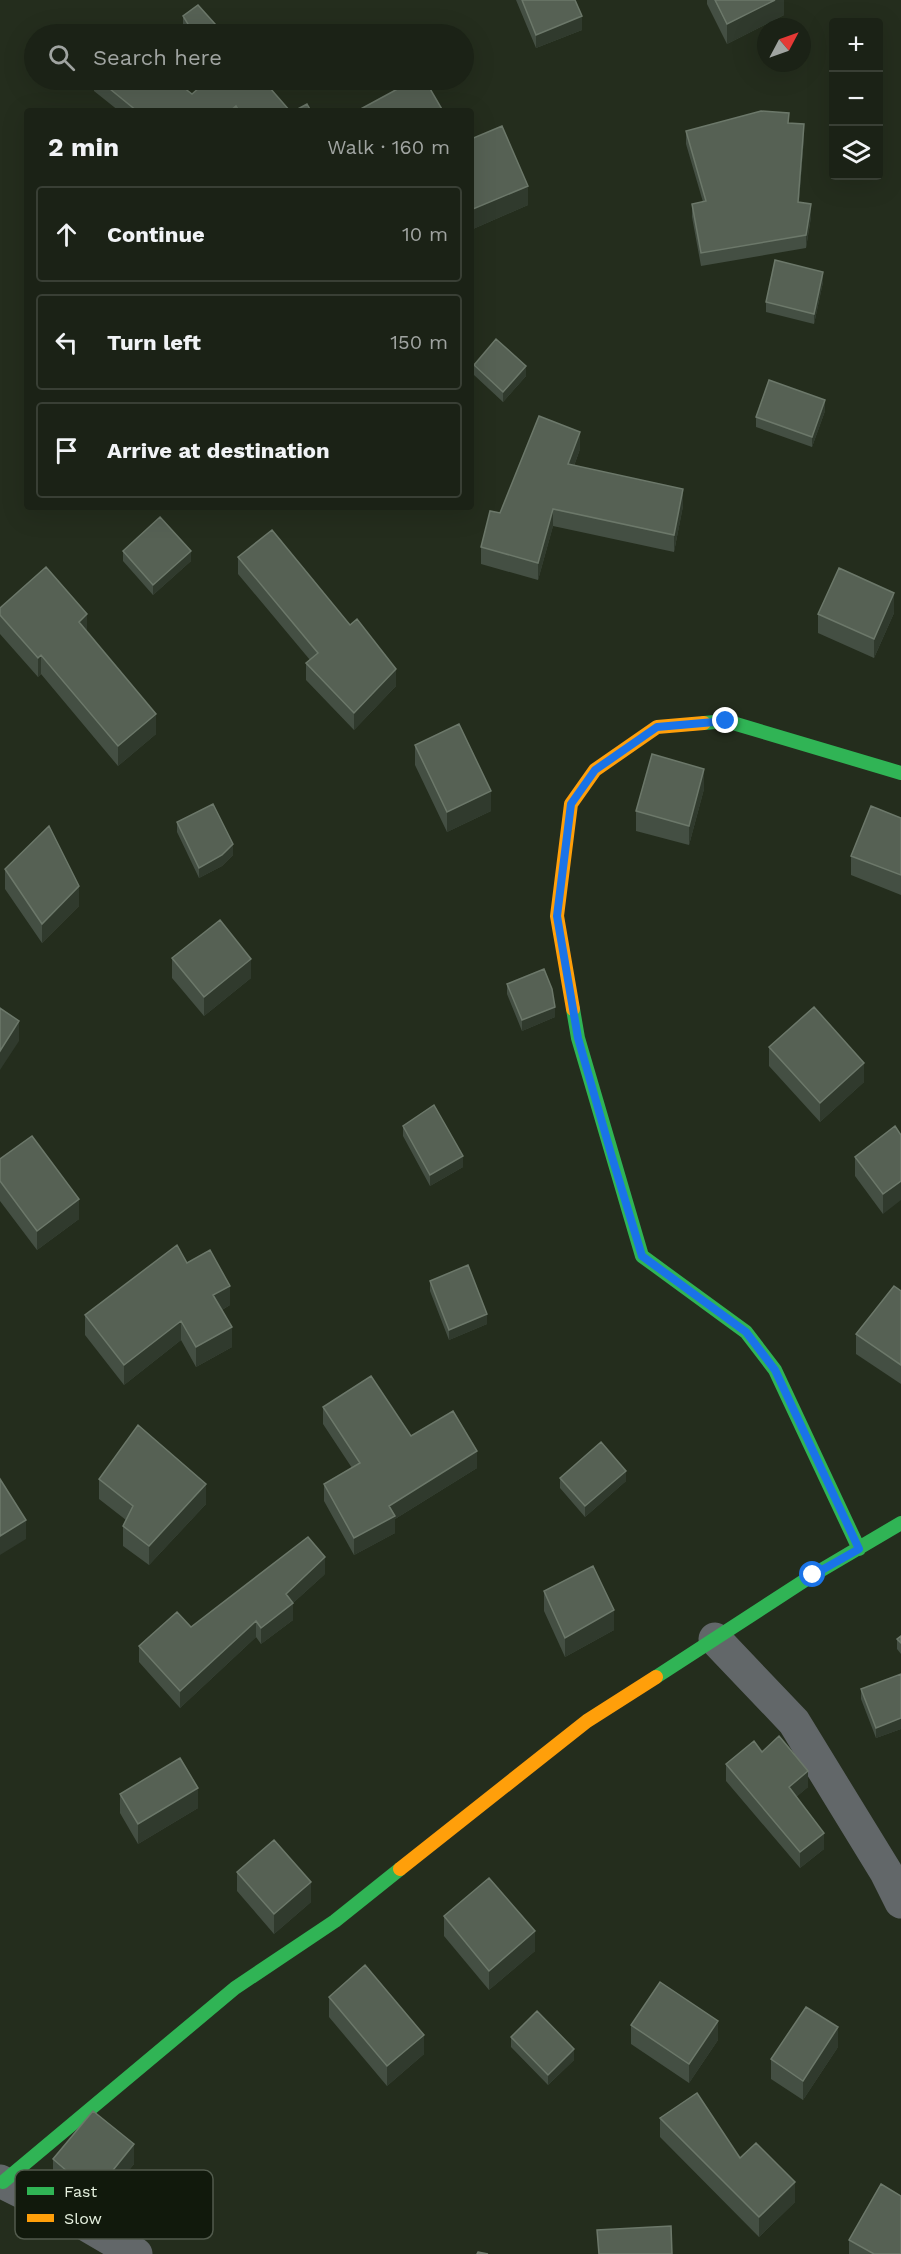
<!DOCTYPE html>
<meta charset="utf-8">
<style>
:root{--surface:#1b2216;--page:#282f23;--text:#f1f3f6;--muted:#a0a4a1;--line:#393f35}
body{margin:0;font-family:"Work Sans",sans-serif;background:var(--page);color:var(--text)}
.controls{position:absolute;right:18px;top:18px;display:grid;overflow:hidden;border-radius:6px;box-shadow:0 6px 24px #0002}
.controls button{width:54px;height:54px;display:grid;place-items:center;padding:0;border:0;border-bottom:2px solid var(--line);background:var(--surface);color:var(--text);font:30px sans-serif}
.compass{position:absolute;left:757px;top:18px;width:54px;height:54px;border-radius:50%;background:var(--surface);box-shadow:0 6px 24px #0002;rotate:49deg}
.stop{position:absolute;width:18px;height:18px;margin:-14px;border:4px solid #1a73e8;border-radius:50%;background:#fff}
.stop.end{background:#1a73e8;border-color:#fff;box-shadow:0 2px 6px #0008}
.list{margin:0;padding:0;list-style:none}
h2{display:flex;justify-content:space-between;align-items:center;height:78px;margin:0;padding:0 24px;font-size:26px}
h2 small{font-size:20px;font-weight:400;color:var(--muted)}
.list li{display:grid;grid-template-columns:39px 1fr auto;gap:18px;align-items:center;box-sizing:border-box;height:96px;margin:0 12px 12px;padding:0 12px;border:2px solid var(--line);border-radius:6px}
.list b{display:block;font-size:22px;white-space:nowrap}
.list em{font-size:20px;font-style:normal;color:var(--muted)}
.icon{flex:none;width:33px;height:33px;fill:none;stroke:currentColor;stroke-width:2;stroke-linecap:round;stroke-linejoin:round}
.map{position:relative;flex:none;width:901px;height:2254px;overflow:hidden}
.search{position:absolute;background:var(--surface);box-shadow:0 6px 24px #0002;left:24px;top:24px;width:450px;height:66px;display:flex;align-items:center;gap:15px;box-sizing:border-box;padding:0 21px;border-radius:33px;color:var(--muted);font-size:22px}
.panel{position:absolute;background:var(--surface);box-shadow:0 6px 24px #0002;left:24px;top:108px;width:450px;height:402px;border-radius:6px}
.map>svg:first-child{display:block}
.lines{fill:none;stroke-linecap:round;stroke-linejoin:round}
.street{stroke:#626769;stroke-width:33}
.fast{stroke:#30b455;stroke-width:14}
.slow{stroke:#ff9f0a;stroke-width:14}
.wall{fill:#444f43}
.shaded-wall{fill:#303a2d}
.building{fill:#566154;stroke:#6c786a;stroke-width:1.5}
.route{stroke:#1a73e8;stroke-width:8}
.key{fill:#11190c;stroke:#515a4c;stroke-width:1.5}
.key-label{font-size:16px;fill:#e7f2e0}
</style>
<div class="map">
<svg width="901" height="2254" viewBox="0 0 901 2254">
<rect width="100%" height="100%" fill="#242d1d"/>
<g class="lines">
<!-- street -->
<path class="street" d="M 715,1639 L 794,1722 L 886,1872 L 901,1902
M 0,2181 L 78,2220 L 136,2254"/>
<!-- fast -->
<path class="fast" d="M 704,723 L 726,721 L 901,773
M 573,1009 L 578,1038 L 642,1256 L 746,1332 L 775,1370 L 859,1549
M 656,1677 L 813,1575 L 901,1523
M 3,2182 L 235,1988 L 335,1921 L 400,1869"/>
<!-- slow -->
<path class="slow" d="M 573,1009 L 557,916 L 571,804 L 595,770 L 657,727 L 704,723
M 400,1869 L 587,1721 L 656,1677"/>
</g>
<!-- wall -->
<path class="wall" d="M 516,0 L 575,0 L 582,30 L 536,48 Z
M 707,0 L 784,0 L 784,15 L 727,44 L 707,4 Z
M 183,16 L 224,34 L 185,34 L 183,31 Z
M 94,80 L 174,80 L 192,94 L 290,111 L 119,111 L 94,91 Z
M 789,123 L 804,137 L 799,202 L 811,217 L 806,248 L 701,266 L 692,217 L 692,204 L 703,202 L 686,144 L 686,131 Z
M 471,139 L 528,205 L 473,229 L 471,223 Z
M 823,282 L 814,324 L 766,312 L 766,302 Z
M 474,365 L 526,376 L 503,402 L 474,375 Z
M 825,411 L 812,447 L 756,427 L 756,417 Z
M 580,449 L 574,466 L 683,506 L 674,552 L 553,526 L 538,580 L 481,564 L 481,547 L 500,513 Z
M 123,551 L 191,561 L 153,595 L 123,561 Z
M 238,557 L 350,625 L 396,686 L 354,730 L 306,680 L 306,663 L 310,660 L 238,574 Z
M 0,608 L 87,632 L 156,734 L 118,766 L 41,674 L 38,677 L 0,634 Z
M 894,613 L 874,658 L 818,633 L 818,614 Z
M 415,745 L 491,811 L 447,832 L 415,765 Z
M 704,789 L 689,845 L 636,831 L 636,811 Z
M 901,818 L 901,895 L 851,875 L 851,856 Z
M 177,822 L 233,855 L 222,866 L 199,878 L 177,832 Z
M 5,869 L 79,906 L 42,943 L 5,889 Z
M 172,958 L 251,978 L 204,1016 L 172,978 Z
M 507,984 L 555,1017 L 522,1031 L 507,994 Z
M 769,1047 L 864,1082 L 820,1122 L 769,1066 Z
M 403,1126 L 463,1167 L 430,1186 L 403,1136 Z
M 895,1126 L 883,1214 L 855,1176 L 855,1157 Z
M 0,1159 L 79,1219 L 37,1250 L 0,1201 Z
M 187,1263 L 230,1305 L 222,1310 L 232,1347 L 196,1367 L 181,1340 L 124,1385 L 85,1335 L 85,1315 Z
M 430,1281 L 487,1324 L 449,1340 L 430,1291 Z
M 901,1291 L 901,1384 L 856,1354 L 856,1334 Z
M 323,1407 L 411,1436 L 477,1468 L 395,1519 L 395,1533 L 354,1555 L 324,1501 L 324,1484 L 352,1468 L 323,1424 Z
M 560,1478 L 626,1481 L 585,1517 L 560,1488 Z
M 99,1479 L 206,1504 L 149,1565 L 123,1546 L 123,1526 L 126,1520 L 99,1499 Z
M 325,1574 L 293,1603 L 293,1620 L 261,1644 L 256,1637 L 180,1708 L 139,1662 L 139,1646 L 191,1627 Z
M 544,1591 L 614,1630 L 565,1657 L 544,1611 Z
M 901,1636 L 901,1654 L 897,1649 L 897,1639 Z
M 901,1674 L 901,1729 L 876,1738 L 861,1699 L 861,1689 Z
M 762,1752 L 808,1787 L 796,1797 L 824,1849 L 800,1868 L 726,1781 L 726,1764 Z
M 120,1794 L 198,1808 L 138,1844 L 120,1813 Z
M 237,1872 L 311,1902 L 274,1934 L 237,1891 Z
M 444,1916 L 535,1951 L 489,1990 L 444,1936 Z
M 329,1997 L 424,2054 L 387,2086 L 329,2017 Z
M 631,2025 L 718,2040 L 689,2083 L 631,2044 Z
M 511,2037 L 574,2060 L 548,2085 L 511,2047 Z
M 838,2047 L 803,2100 L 771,2079 L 771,2059 Z
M 660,2118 L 740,2158 L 795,2202 L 759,2237 L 660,2137 Z
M 53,2159 L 134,2164 L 97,2209 L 76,2198 L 53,2179 Z
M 849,2240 L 901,2254 L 849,2254 Z"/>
<!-- shaded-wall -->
<path class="shaded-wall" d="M 775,0 L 784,0 L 784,15 L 727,44 L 727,24 Z
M 582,16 L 582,30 L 536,48 L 536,35 Z
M 804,124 L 804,137 L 798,215 L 798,202 Z
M 528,186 L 528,205 L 473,229 L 473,209 Z
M 811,204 L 811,217 L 806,248 L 806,235 Z
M 823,272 L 823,282 L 814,324 L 814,314 Z
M 526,366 L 526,376 L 503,402 L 503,392 Z
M 825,400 L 825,411 L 812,447 L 812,437 Z
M 580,432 L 580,449 L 568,482 L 568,464 Z
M 683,489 L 683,506 L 674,552 L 674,535 Z
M 553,509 L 553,526 L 538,580 L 538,563 Z
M 191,551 L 191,561 L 153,595 L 153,585 Z
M 894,593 L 894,613 L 874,658 L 874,639 Z
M 87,614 L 87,633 L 79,622 Z
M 41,655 L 41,674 L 38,677 L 38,658 Z
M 396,669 L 396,686 L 354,730 L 354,713 Z
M 156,714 L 156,734 L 118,766 L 118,746 Z
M 704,769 L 704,789 L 689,845 L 689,826 Z
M 491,791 L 491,811 L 447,832 L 447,812 Z
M 233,844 L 233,855 L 222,866 L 199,878 L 199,868 Z
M 79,886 L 79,906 L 42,943 L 42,924 Z
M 251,959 L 251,978 L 204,1016 L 204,997 Z
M 555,1007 L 555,1017 L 522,1031 L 522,1020 Z
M 19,1021 L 19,1041 L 0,1070 L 0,1051 Z
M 864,1063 L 864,1082 L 820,1122 L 820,1103 Z
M 463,1156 L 463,1167 L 430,1186 L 430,1175 Z
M 901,1181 L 901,1200 L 883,1214 L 883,1194 Z
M 79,1199 L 79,1219 L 37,1250 L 37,1231 Z
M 230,1286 L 230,1305 L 213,1315 L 213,1295 Z
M 487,1314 L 487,1324 L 449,1340 L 449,1330 Z
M 181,1321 L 181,1340 L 124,1385 L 124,1365 Z
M 232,1327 L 232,1347 L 196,1367 L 196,1347 Z
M 477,1451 L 477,1468 L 395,1519 L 395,1533 L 354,1555 L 354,1538 L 389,1506 Z
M 626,1471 L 626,1481 L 585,1517 L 585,1506 Z
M 206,1484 L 206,1504 L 149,1565 L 149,1546 Z
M 26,1520 L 26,1539 L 0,1555 L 0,1536 Z
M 325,1557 L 325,1574 L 293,1603 L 293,1620 L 261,1644 L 261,1628 L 286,1594 Z
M 614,1610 L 614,1630 L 565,1657 L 565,1638 Z
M 256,1621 L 256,1637 L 180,1708 L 180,1691 Z
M 901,1718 L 901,1729 L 876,1738 L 876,1728 Z
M 808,1771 L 808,1787 L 789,1803 L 789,1787 Z
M 198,1788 L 198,1808 L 138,1844 L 138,1824 Z
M 824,1833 L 824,1849 L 800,1868 L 800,1852 Z
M 311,1882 L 311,1902 L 274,1934 L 274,1914 Z
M 535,1931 L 535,1951 L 489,1990 L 489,1971 Z
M 718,2021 L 718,2040 L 689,2083 L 689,2064 Z
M 838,2027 L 838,2047 L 803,2100 L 803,2081 Z
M 424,2035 L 424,2054 L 387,2086 L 387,2066 Z
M 574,2049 L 574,2060 L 548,2085 L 548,2075 Z
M 134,2144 L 134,2164 L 97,2209 L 97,2190 Z
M 795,2182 L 795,2202 L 759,2237 L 759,2217 Z"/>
<!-- building -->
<path class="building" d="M 522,0 L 575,0 L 582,16 L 536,35 Z
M 715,0 L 775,0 L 727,24 Z
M 198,5 L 224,34 L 194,34 L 183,16 Z
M 99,80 L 174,80 L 192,94 L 208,80 L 263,80 L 290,111 L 239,111 L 236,106 L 230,111 L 137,111 Z
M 414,80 L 425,80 L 443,111 L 357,111 Z
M 307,104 L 311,111 L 294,111 Z
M 761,111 L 789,113 L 788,123 L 804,124 L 798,202 L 811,204 L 806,235 L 701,253 L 692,204 L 706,201 L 686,131 Z
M 502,126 L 528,186 L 473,209 L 471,203 L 471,139 Z
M 775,260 L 823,272 L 814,314 L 766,302 Z
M 496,339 L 526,366 L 503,392 L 474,365 Z
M 769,380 L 825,400 L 812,437 L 756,417 Z
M 539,416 L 580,432 L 568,464 L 683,489 L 674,535 L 553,509 L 538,563 L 481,547 L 490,511 L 500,513 Z
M 160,517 L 191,551 L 153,585 L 123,551 Z
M 272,530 L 350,625 L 357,619 L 396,669 L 354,713 L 306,663 L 318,653 L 238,557 Z
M 46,567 L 87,614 L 79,622 L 156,714 L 118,746 L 41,655 L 38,658 L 0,615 L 0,608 Z
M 839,568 L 894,593 L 874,639 L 818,614 Z
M 459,724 L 491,791 L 447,812 L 415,745 Z
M 652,754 L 704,769 L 689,826 L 636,811 Z
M 213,804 L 233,844 L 222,855 L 199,868 L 177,822 Z
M 871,806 L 901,818 L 901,875 L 851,856 Z
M 49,826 L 79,886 L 42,924 L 5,869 Z
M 220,920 L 251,959 L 204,997 L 172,958 Z
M 544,969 L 552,989 L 555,1007 L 522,1020 L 507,984 Z
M 814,1007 L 864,1063 L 820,1103 L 769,1047 Z
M 0,1008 L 19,1021 L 0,1051 Z
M 434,1105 L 463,1156 L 430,1175 L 403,1126 Z
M 895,1126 L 901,1135 L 901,1181 L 883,1194 L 855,1157 Z
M 32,1136 L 79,1199 L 37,1231 L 0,1181 L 0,1159 Z
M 177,1245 L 187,1263 L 210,1250 L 230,1286 L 213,1295 L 232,1327 L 196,1347 L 181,1321 L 124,1365 L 85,1315 Z
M 468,1265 L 487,1314 L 449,1330 L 430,1281 Z
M 894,1286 L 901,1291 L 901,1365 L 856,1334 Z
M 371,1376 L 411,1436 L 453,1411 L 477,1451 L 389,1506 L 395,1516 L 354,1538 L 324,1484 L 360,1463 L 323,1407 Z
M 138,1425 L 206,1484 L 149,1546 L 123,1526 L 133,1506 L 99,1479 Z
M 601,1442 L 626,1471 L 585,1506 L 560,1478 Z
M 0,1479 L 26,1520 L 0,1536 Z
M 308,1537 L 325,1557 L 286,1594 L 293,1603 L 261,1628 L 256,1621 L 180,1691 L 139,1646 L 177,1612 L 191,1627 Z
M 593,1566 L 614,1610 L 565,1638 L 544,1591 Z
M 901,1636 L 901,1643 L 897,1639 Z
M 901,1674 L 901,1718 L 876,1728 L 861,1689 Z
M 779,1736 L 808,1771 L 789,1787 L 824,1833 L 800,1852 L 726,1764 L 754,1741 L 762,1752 Z
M 180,1758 L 198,1788 L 138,1824 L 120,1794 Z
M 274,1840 L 311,1882 L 274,1914 L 237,1872 Z
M 489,1878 L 535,1931 L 489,1971 L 444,1916 Z
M 365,1965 L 424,2035 L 387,2066 L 329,1997 Z
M 660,1982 L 718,2021 L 689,2064 L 631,2025 Z
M 806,2007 L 838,2027 L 803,2081 L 771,2059 Z
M 537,2011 L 574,2049 L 548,2075 L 511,2037 Z
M 697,2093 L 740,2158 L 756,2143 L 795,2182 L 759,2217 L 660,2118 Z
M 93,2111 L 134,2144 L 97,2190 L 76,2179 L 53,2159 Z
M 881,2184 L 901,2196 L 901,2254 L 874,2254 L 849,2240 Z
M 671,2226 L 672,2254 L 599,2254 L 597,2230 Z
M 478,2252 L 488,2254 L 477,2254 Z"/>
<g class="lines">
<!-- route -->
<path class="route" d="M 726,721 L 657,727 L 595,770 L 571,804 L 557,916 L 578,1038 L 612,1157 L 642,1256 L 746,1332 L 775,1370 L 859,1549 L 813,1575"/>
</g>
<!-- legend -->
<rect x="15" y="2170" width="198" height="69" rx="9" class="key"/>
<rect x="27" y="2187" width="27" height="8" fill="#30b455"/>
<rect x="27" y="2214" width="27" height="8" fill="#ff9f0a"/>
<g class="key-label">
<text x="64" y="2197">Fast</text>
<text x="64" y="2224">Slow</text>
</g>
</svg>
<div class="controls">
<button>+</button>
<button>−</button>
<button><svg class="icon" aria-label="layers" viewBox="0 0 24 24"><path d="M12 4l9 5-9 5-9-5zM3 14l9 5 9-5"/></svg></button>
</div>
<svg class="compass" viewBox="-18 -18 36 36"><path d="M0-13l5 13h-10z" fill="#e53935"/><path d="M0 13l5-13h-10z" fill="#a0a4a1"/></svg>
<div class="stop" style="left:813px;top:1575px"></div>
<div class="stop end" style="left:726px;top:721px"></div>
<div class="search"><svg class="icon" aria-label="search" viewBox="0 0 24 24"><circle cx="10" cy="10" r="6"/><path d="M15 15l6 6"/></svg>Search here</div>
<section class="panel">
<h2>2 min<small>Walk · 160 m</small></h2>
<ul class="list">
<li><svg class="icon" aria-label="ahead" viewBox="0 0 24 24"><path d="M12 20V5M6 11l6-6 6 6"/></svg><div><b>Continue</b></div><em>10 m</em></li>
<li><svg class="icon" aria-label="left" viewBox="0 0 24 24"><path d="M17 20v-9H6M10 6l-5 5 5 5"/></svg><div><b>Turn left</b></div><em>150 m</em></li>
<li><svg class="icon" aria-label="arrive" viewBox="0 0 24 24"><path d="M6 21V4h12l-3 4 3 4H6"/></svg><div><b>Arrive at destination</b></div></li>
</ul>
</section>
</div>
